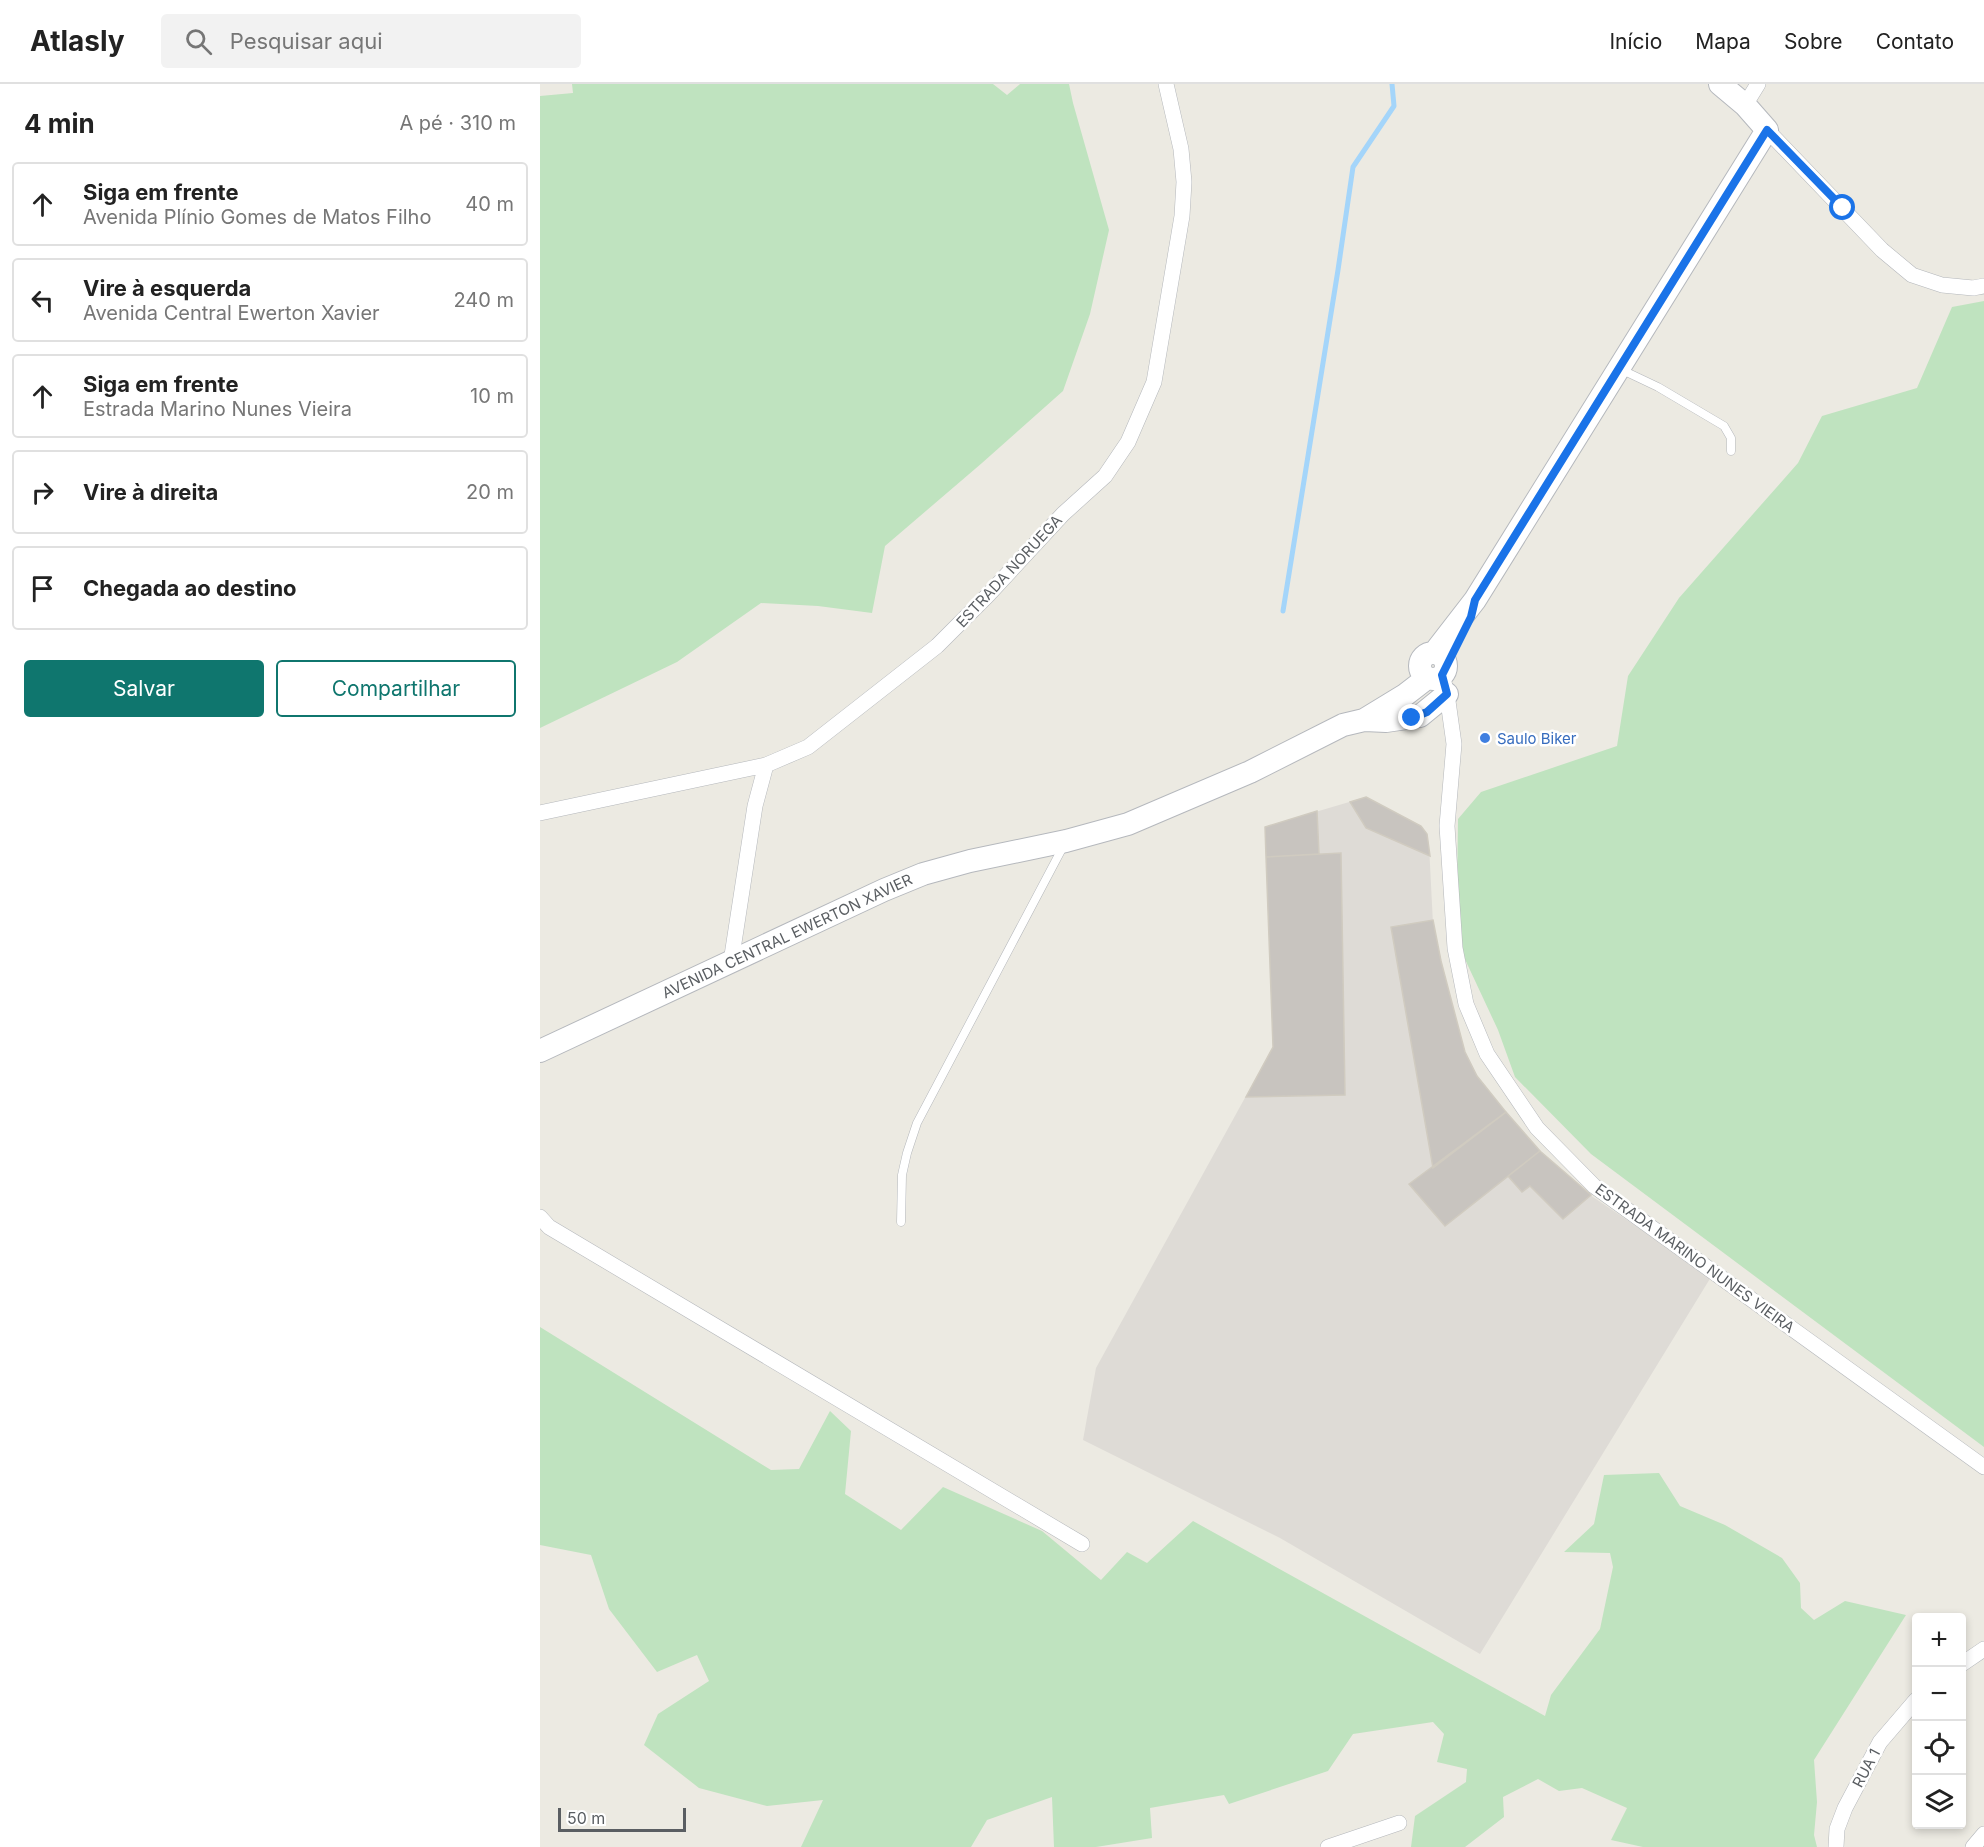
<!DOCTYPE html>
<html lang="pt">
<meta charset="utf-8">
<style>
:root{--surface:#fff;--page:#f2f2f2;--text:#222;--muted:#767676;--line:#e0e0e0;--accent:#0f766e}
body{margin:0;font-family:Inter,sans-serif;background:var(--page);color:var(--text)}
.controls{position:absolute;right:18px;bottom:18px;display:grid;overflow:hidden;border-radius:6px;box-shadow:0 3px 9px #0003}
.controls button{width:54px;height:54px;display:grid;place-items:center;padding:0;border:0;border-bottom:2px solid var(--line);background:var(--surface);color:var(--text);font:30px sans-serif}
.scale{position:absolute;left:18px;bottom:15px;width:128px;box-sizing:border-box;padding-left:6px;border:3px solid #5a5e62;border-top:0;font-size:16px;line-height:21px;white-space:nowrap;color:#5a5e62;-webkit-text-stroke:4px #fff;paint-order:stroke}
.stop{position:absolute;width:18px;height:18px;margin:-14px;border:4px solid #1a73e8;border-radius:50%;background:#fff}
.stop.end{background:#1a73e8;border-color:#fff;box-shadow:0 2px 6px #0008}
.list{margin:0;padding:0;list-style:none}
h2{display:flex;justify-content:space-between;align-items:center;height:78px;margin:0;padding:0 24px;font-size:26px}
h2 small{font-size:20px;font-weight:400;color:var(--muted)}
.list li{display:grid;grid-template-columns:39px 1fr auto;gap:18px;align-items:center;box-sizing:border-box;height:84px;margin:0 12px 12px;padding:0 12px;border:2px solid var(--line);border-radius:6px}
.list b{display:block;font-size:22px;white-space:nowrap}
.list p{margin:0;font-size:20px;white-space:nowrap;color:var(--muted)}
.list em{font-size:20px;font-style:normal;color:var(--muted)}
.actions{display:flex;gap:12px;padding:18px 24px}
.actions a{flex:1;padding:14px 0;border:2px solid var(--accent);border-radius:6px;text-align:center;font-size:21px;color:var(--accent)}
.actions .main{background:var(--accent);color:#fff}
.icon{flex:none;width:33px;height:33px;fill:none;stroke:currentColor;stroke-width:2;stroke-linecap:round;stroke-linejoin:round}
.map{position:relative;flex:none;width:1444px;height:1763px;overflow:hidden}
header{display:flex;align-items:center;gap:36px;box-sizing:border-box;height:84px;padding:0 30px;background:var(--surface);border-bottom:2px solid var(--line)}
header strong{font-size:28px}
nav{display:flex;gap:33px;margin-inline-start:auto;font-size:21px}
.search{width:420px;height:54px;background:var(--page);display:flex;align-items:center;gap:15px;box-sizing:border-box;padding:0 21px;border-radius:6px;color:var(--muted);font-size:22px}
main{display:flex}
aside{flex:1;background:var(--surface)}
.map>svg:first-child{display:block}
.industrial{fill:#dedbd6}
.green{fill:#bfe3bf}
.lines{fill:none;stroke-linecap:round;stroke-linejoin:round}
.stream{stroke:#a4d5fa;stroke-width:5}
.building{fill:#c8c4bf;stroke:#d0cbc0;stroke-width:1.5}
.lane-casing{stroke:#b4b7bb;stroke-width:9}
.street-casing{stroke:#b4b7bb;stroke-width:16}
.secondary-casing{stroke:#b5b8bd;stroke-width:24}
.lane{stroke:#fff;stroke-width:8}
.street{stroke:#fff;stroke-width:15}
.secondary{stroke:#fff;stroke-width:22}
.route{stroke:#1a73e8;stroke-width:8}
.shop-dot{fill:#3f7fe0;stroke:#fff;stroke-width:2}
.labels{text-anchor:middle;dominant-baseline:central;stroke-width:5;stroke-linejoin:round;paint-order:stroke}
.street-label{font-size:15px;fill:#5a5e62;stroke:#fff}
.shop-label{font-size:15px;fill:#366cbe;stroke:#fff;text-anchor:start}
</style>
<header>
<strong>Atlasly</strong>
<div class="search"><svg class="icon" aria-label="search" viewBox="0 0 24 24"><circle cx="10" cy="10" r="6"/><path d="M15 15l6 6"/></svg>Pesquisar aqui</div>
<nav><a>Início</a><a>Mapa</a><a>Sobre</a><a>Contato</a></nav>
</header>
<main>
<aside>
<h2>4 min<small>A pé · 310 m</small></h2>
<ul class="list">
<li><svg class="icon" aria-label="ahead" viewBox="0 0 24 24"><path d="M12 20V5M6 11l6-6 6 6"/></svg><div><b>Siga em frente</b><p>Avenida Plínio Gomes de Matos Filho</p></div><em>40 m</em></li>
<li><svg class="icon" aria-label="left" viewBox="0 0 24 24"><path d="M17 20v-9H6M10 6l-5 5 5 5"/></svg><div><b>Vire à esquerda</b><p>Avenida Central Ewerton Xavier</p></div><em>240 m</em></li>
<li><svg class="icon" aria-label="ahead" viewBox="0 0 24 24"><path d="M12 20V5M6 11l6-6 6 6"/></svg><div><b>Siga em frente</b><p>Estrada Marino Nunes Vieira</p></div><em>10 m</em></li>
<li><svg class="icon" aria-label="right" viewBox="0 0 24 24"><path d="M7 20v-9h11M14 6l5 5-5 5"/></svg><div><b>Vire à direita</b></div><em>20 m</em></li>
<li><svg class="icon" aria-label="arrive" viewBox="0 0 24 24"><path d="M6 21V4h12l-3 4 3 4H6"/></svg><div><b>Chegada ao destino</b></div></li>
</ul>
<div class="actions"><a class="main">Salvar</a><a>Compartilhar</a></div>
</aside>
<div class="map">
<svg width="1444" height="1763" viewBox="0 0 1444 1763">
<rect width="100%" height="100%" fill="#eceae2"/>
<!-- industrial -->
<path class="industrial" d="M 826,713 L 881,742 L 887,750 L 889,761 L 893,840 L 911,918 L 925,967 L 937,992 L 983,1049 L 1003,1071 L 1053,1113 L 1171,1193 L 940,1570 L 740,1454 L 543,1356 L 556,1284 L 733,963 L 725,743 Z"/>
<!-- green -->
<path class="green" d="M 32,0 L 453,0 L 467,11 L 480,0 L 529,0 L 533,19 L 569,146 L 550,230 L 523,307 L 442,379 L 345,462 L 332,529 L 278,522 L 221,519 L 137,578 L 0,644 L 0,12 L 33,9 Z
M 1444,217 L 1444,1363 L 1051,1070 L 975,993 L 958,946 L 923,871 L 917,812 L 918,735 L 941,708 L 1077,662 L 1088,592 L 1139,514 L 1258,379 L 1282,332 L 1377,304 L 1412,223 Z
M 0,1243 L 231,1386 L 259,1385 L 290,1327 L 311,1347 L 305,1410 L 361,1446 L 403,1403 L 502,1447 L 561,1496 L 587,1468 L 607,1479 L 653,1437 L 1005,1632 L 1011,1611 L 1060,1545 L 1073,1483 L 1070,1469 L 1024,1468 L 1054,1440 L 1064,1391 L 1119,1389 L 1140,1422 L 1185,1441 L 1242,1474 L 1260,1499 L 1261,1524 L 1274,1536 L 1305,1517 L 1366,1531 L 1274,1676 L 1277,1718 L 1274,1751 L 1277,1763 L 1103,1763 L 1071,1756 L 1087,1724 L 1042,1704 L 1019,1707 L 998,1695 L 963,1713 L 964,1733 L 925,1763 L 871,1763 L 875,1732 L 926,1698 L 927,1685 L 897,1678 L 904,1650 L 893,1638 L 813,1650 L 788,1687 L 689,1720 L 684,1711 L 610,1724 L 612,1754 L 556,1763 L 514,1763 L 512,1713 L 447,1736 L 431,1763 L 261,1763 L 283,1716 L 227,1722 L 159,1704 L 104,1661 L 118,1630 L 169,1597 L 157,1571 L 117,1588 L 69,1525 L 51,1471 L 0,1461 Z"/>
<g class="lines">
<!-- stream -->
<path class="stream" d="M 743,527 L 798,186 L 813,83 L 854,22 L 852,0"/>
</g>
<!-- building -->
<path class="building" d="M 826,713 L 881,742 L 887,750 L 890,772 L 826,744 L 810,718 Z
M 777,727 L 779,770 L 726,773 L 725,743 Z
M 801,769 L 805,1011 L 706,1013 L 733,963 L 726,773 Z
M 893,836 L 901,877 L 925,968 L 937,992 L 966,1028 L 893,1084 L 851,843 Z
M 966,1028 L 1000,1067 L 905,1142 L 869,1100 Z
M 1000,1067 L 1051,1111 L 1023,1135 L 990,1102 L 982,1108 L 968,1092 Z"/>
<g class="lines">
<defs>
<path id="lane" d="M 1080,285 L 1118,303 L 1184,342 L 1191,354 L 1191,367
M 361,1138 L 362,1091 L 367,1069 L 377,1039 L 524,761"/>
<path id="street" d="M 1205,21 L 1218,0
M 1227,46 L 1342,166 L 1372,191 L 1402,201 L 1433,204 L 1444,202
M 902,591 L 907,610 L 914,660 L 907,742 L 915,864 L 926,920 L 947,970 L 997,1044 L 1054,1102 L 1444,1383
M 0,729 L 226,681 L 268,663 L 397,562 L 449,510 L 523,430 L 565,392 L 588,358 L 614,298 L 642,132 L 644,98 L 641,65 L 626,0
M 191,878 L 215,722 L 226,681
M 0,1133 L 9,1143 L 542,1460
M 1422,1580 L 1444,1565
M 788,1763 L 859,1739
M 1296,1763 L 1297,1745 L 1305,1724 L 1340,1658 L 1376,1616
M 1433,1763 L 1444,1750"/>
<path id="secondary" d="M 894,569 L 935,516 L 1227,46 L 1205,21 L 1180,0
M880 582a13 13 0 1 1 26 0a13 13 0 1 1-26 0Z
M 825,636 L 846,637 L 880,632 L 907,610
M 0,967 L 344,806 L 383,790 L 430,777 L 526,757 L 588,740 L 710,688 L 803,641 L 824,636 L 865,611 L 887,594"/>
</defs>
<!-- lane casing -->
<use href="#lane" class="lane-casing"/>
<!-- street casing -->
<use href="#street" class="street-casing"/>
<!-- secondary casing -->
<use href="#secondary" class="secondary-casing"/>
<!-- lane -->
<use href="#lane" class="lane"/>
<!-- street -->
<use href="#street" class="street"/>
<!-- secondary -->
<use href="#secondary" class="secondary"/>
</g>
<g class="lines">
<!-- route -->
<path class="route" d="M 872,634 L 887,628 L 907,610 L 902,591 L 931,533 L 935,516 L 1227,46 L 1303,124"/>
</g>
<!-- markers -->
<circle class="shop-dot" cx="945" cy="654" r="6"/>
<g class="labels">
<!-- street labels -->
<g class="street-label">
<text transform="translate(469 487) rotate(-47)">ESTRADA NORUEGA</text>
<text transform="translate(247 852) rotate(-25)">AVENIDA CENTRAL EWERTON XAVIER</text>
<text transform="translate(1155 1174) rotate(36)">ESTRADA MARINO NUNES VIEIRA</text>
<text transform="translate(1326 1684) rotate(-62)">RUA 1</text>
</g>
<!-- shop labels -->
<g class="shop-label">
<text x="957" y="654">Saulo Biker</text>
</g>
</g>
</svg>
<div class="controls">
<button>+</button>
<button>−</button>
<button><svg class="icon" aria-label="locate" viewBox="0 0 24 24"><circle cx="12" cy="12" r="6"/><path d="M12 2v4M12 18v4M2 12h4M18 12h4"/></svg></button>
<button><svg class="icon" aria-label="layers" viewBox="0 0 24 24"><path d="M12 4l9 5-9 5-9-5zM3 14l9 5 9-5"/></svg></button>
</div>
<div class="scale">50 m</div>
<div class="stop" style="left:1303px;top:124px"></div>
<div class="stop end" style="left:872px;top:634px"></div>
</div>
</main>
